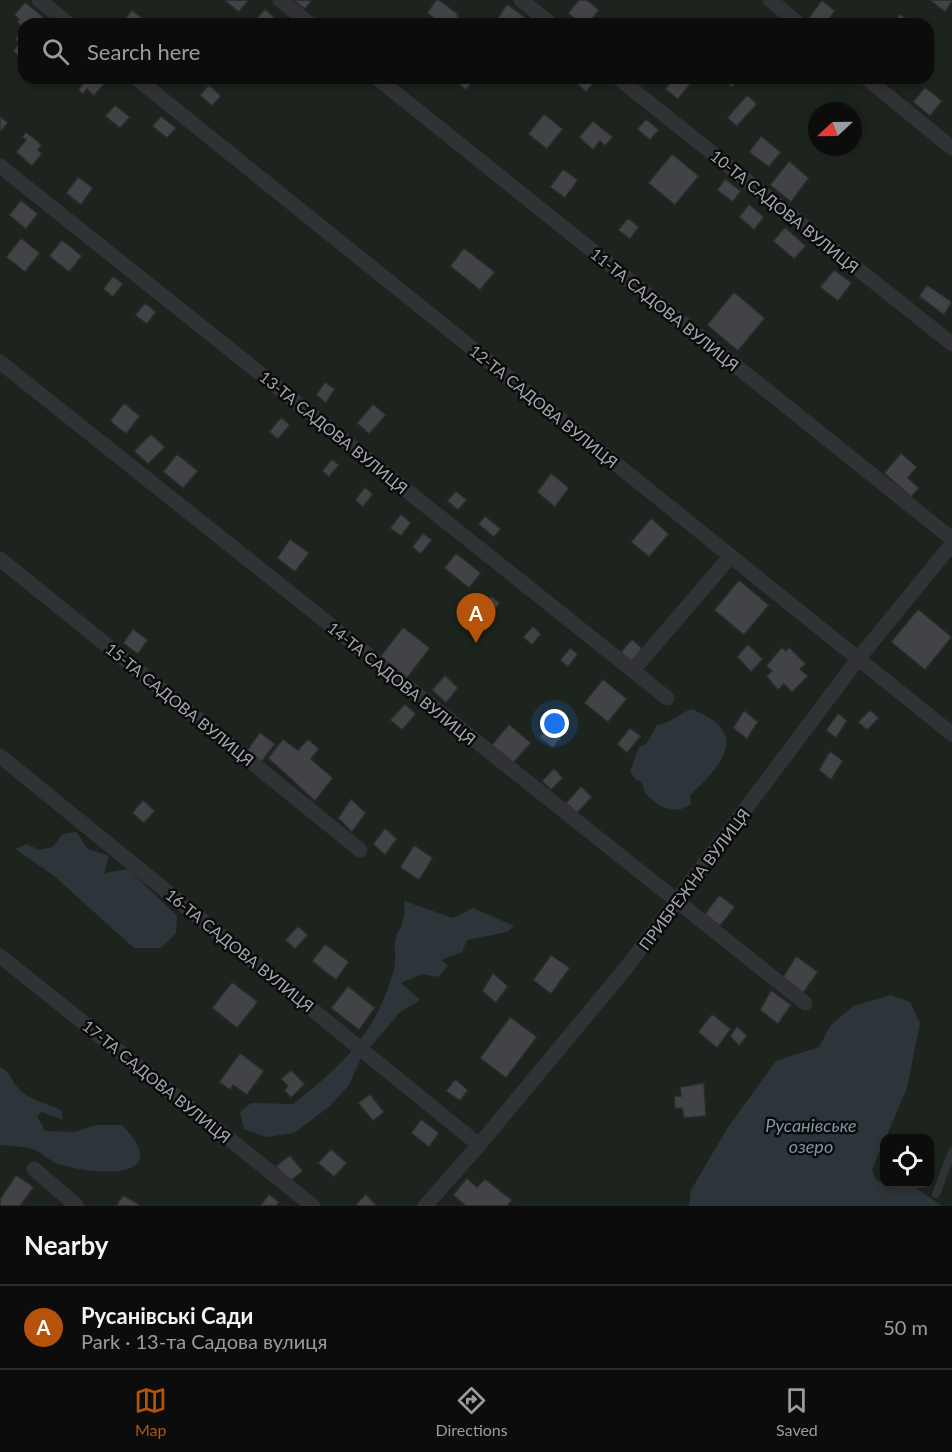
<!DOCTYPE html>
<meta charset="utf-8">
<style>
:root{--surface:#0c0c0d;--page:#1a1a1b;--text:#f1f3f6;--muted:#9a9b9d;--line:#2c2c2e;--accent:#b45309}
body{margin:0;font-family:Lato,sans-serif;background:var(--page);color:var(--text)}
.controls{position:absolute;right:18px;bottom:18px;display:grid;overflow:hidden;border-radius:12px;box-shadow:0 3px 9px #0003}
.controls button{width:54px;height:54px;display:grid;place-items:center;padding:0;border:0;border-bottom:2px solid var(--line);background:var(--surface);color:var(--text);font:30px sans-serif}
.compass{position:absolute;left:808px;top:102px;width:54px;height:54px;border-radius:50%;background:var(--surface);box-shadow:0 3px 9px #0003;rotate:248deg}
.you{position:absolute;left:555px;top:724px;width:21px;height:21px;margin:-15px;border:4px solid #fff;border-radius:50%;background:#1a73e8;box-shadow:0 0 0 9px #1a73e833}
.badge{display:grid;place-items:center;width:39px;height:39px;border-radius:50%;background:var(--accent);color:#fff;font-size:20px;font-weight:700}
.pin{position:absolute;translate:-50% -50px;filter:drop-shadow(0 2px 3px #0008)}
.pin::after{content:'';position:absolute;top:32px;width:21px;height:18px;background:inherit;clip-path:polygon(0 0,100% 0,50% 100%)}
.list{margin:0;padding:0;list-style:none}
h2{display:flex;justify-content:space-between;align-items:center;height:78px;margin:0;padding:0 24px;font-size:26px}
h2 small{font-size:20px;font-weight:400;color:var(--muted)}
.list li{display:grid;grid-template-columns:39px 1fr auto;gap:18px;align-items:center;box-sizing:border-box;height:84px;padding:0 24px;border-top:2px solid var(--line)}
.list b{display:block;font-size:22px;white-space:nowrap}
.list p{margin:0;font-size:20px;white-space:nowrap;color:var(--muted)}
.list em{font-size:20px;font-style:normal;color:var(--muted)}
.icon{flex:none;width:33px;height:33px;fill:none;stroke:currentColor;stroke-width:2;stroke-linecap:round;stroke-linejoin:round}
.map{position:relative;flex:none;width:952px;height:1206px;overflow:hidden}
.search{position:absolute;background:var(--surface);box-shadow:0 3px 9px #0003;left:18px;right:18px;top:18px;height:66px;display:flex;align-items:center;gap:15px;box-sizing:border-box;padding:0 21px;border-radius:18px;color:var(--muted);font-size:22px}
.sheet{height:162px;background:var(--surface)}
nav{display:flex;justify-content:space-around;align-items:center;box-sizing:border-box;height:84px;border-top:2px solid var(--line);background:var(--surface);font-size:16px;color:var(--muted)}
nav a{display:grid;justify-items:center;gap:3px}
nav .on{color:var(--accent)}
.map>svg:first-child{display:block}
.green{fill:#1d231d;fill-rule:evenodd}
.water{fill:#2d353a}
.building{fill:#424346;stroke:#2a2a2d;stroke-width:1.5}
.lines{fill:none;stroke-linecap:round;stroke-linejoin:round}
.lane{stroke:#313235;stroke-width:8}
.street{stroke:#313235;stroke-width:15}
.labels{text-anchor:middle;dominant-baseline:central;stroke-width:5;stroke-linejoin:round;paint-order:stroke}
.street-label{font-size:16px;fill:#a3a7b0;stroke:#0b0b0c}
.water-label{font-size:18px;font-style:italic;fill:#7d96a8;stroke:#0b0b0c}
</style>
<div class="map">
<svg width="952" height="1206" viewBox="0 0 952 1206">
<rect width="100%" height="100%" fill="#101011"/>
<!-- green -->
<path class="green" d="M 0,0 L 952,0 L 952,1206 L 0,1206 ZM 24,24 L 928,24 L 928,78 L 24,78 ZM 817,111 L 853,111 L 853,147 L 817,147 ZM 884,1138 L 930,1138 L 930,1184 L 884,1184 Z"/>
<!-- water -->
<path class="water" d="M 691,709 C 750,731 725,763 690,795 L 691,804 C 677,815 659,808 647,795 C 644,792 643,786 641,781 L 636,780 L 630,771 L 639,747 L 646,744 L 657,725 C 671,723 679,714 691,709 Z
M 76,832 L 88,849 L 109,856 L 104,873 L 128,869 L 177,916 L 176,933 L 161,948 L 134,948 L 53,875 L 15,849 L 27,844 L 39,850 L 53,847 L 62,834 Z
M 404,901 L 453,918 L 473,908 L 514,926 L 507,932 L 467,940 L 462,952 L 441,960 L 448,966 L 438,977 L 422,974 L 401,983 L 420,1000 L 400,1012 L 361,1058 L 349,1085 L 329,1107 L 294,1133 L 266,1137 L 244,1129 L 240,1112 L 251,1103 L 293,1104 C 343,1065 377,1032 394,969 C 397,959 393,947 396,937 C 398,931 402,926 403,920 C 405,914 404,907 404,901 Z
M 891,995 L 910,1002 L 920,1023 L 907,1088 L 872,1170 L 876,1180 L 884,1182 L 884,1184 L 916,1188 L 942,1206 L 689,1206 L 691,1190 L 728,1127 L 776,1061 L 819,1047 L 830,1026 L 853,1006 Z
M 0,1067 C 12,1073 10,1079 18,1088 C 27,1099 48,1104 61,1110 L 63,1120 L 42,1112 L 37,1116 L 45,1131 L 75,1132 L 96,1125 L 122,1125 C 176,1181 96,1175 61,1165 C 51,1162 45,1155 37,1151 C 27,1146 11,1146 0,1145 Z"/>
<!-- building -->
<path class="building" d="M 224,0 L 249,0 L 239,12 Z
M 293,0 L 312,0 L 305,9 Z
M 436,0 L 439,0 L 458,14 L 457,16 L 467,23 L 466,24 L 441,24 L 427,13 Z
M 579,0 L 587,0 L 599,10 L 588,24 L 581,24 L 568,13 Z
M 822,0 L 835,11 L 825,24 L 814,24 L 808,19 Z
M 930,0 L 952,0 L 952,2 L 945,12 Z
M 25,2 L 43,17 L 38,24 L 24,23 L 22,26 L 17,22 L 19,19 L 14,15 Z
M 507,4 L 527,19 L 523,24 L 494,24 Z
M 265,9 L 276,19 L 272,24 L 264,24 L 257,18 Z
M 132,10 L 149,24 L 121,24 Z
M 900,14 L 913,24 L 892,24 Z
M 22,30 L 24,32 L 23,60 L 13,51 L 19,43 L 15,39 Z
M 82,78 L 107,78 L 108,79 L 94,96 L 87,89 L 83,94 L 78,90 L 82,85 L 79,82 Z
M 451,78 L 475,78 L 466,90 Z
M 574,78 L 598,78 L 586,92 L 573,80 Z
M 674,78 L 686,78 L 692,82 L 678,99 L 665,89 Z
M 723,78 L 739,78 L 732,87 L 722,79 Z
M 209,85 L 221,96 L 212,106 L 200,95 Z
M 925,87 L 942,101 L 930,116 L 913,102 Z
M 747,95 L 757,104 L 737,126 L 727,118 Z
M 115,105 L 130,117 L 120,128 L 105,116 Z
M 544,114 L 563,129 L 547,149 L 528,134 Z
M 0,116 L 8,123 L 0,132 Z
M 161,116 L 176,128 L 167,138 L 152,126 Z
M 646,119 L 659,130 L 650,140 L 637,129 Z
M 593,121 L 613,137 L 605,146 L 600,141 L 593,150 L 579,137 Z
M 26,132 L 42,145 L 38,150 L 42,154 L 32,166 L 16,152 L 26,140 L 22,137 Z
M 761,136 L 781,152 L 769,167 L 749,152 Z
M 672,154 L 699,176 L 675,205 L 648,183 Z
M 789,161 L 809,178 L 791,202 L 770,185 Z
M 563,169 L 578,180 L 565,198 L 550,187 Z
M 78,177 L 93,188 L 81,205 L 66,193 Z
M 725,179 L 741,191 L 733,202 L 717,190 Z
M 21,200 L 38,214 L 26,229 L 9,215 Z
M 749,204 L 764,217 L 754,230 L 739,217 Z
M 628,218 L 639,227 L 630,239 L 618,230 Z
M 785,227 L 806,246 L 794,259 L 773,241 Z
M 21,238 L 40,253 L 25,272 L 6,257 Z
M 62,240 L 82,256 L 69,272 L 49,256 Z
M 464,248 L 495,272 L 480,290 L 450,266 Z
M 834,270 L 852,283 L 838,301 L 820,287 Z
M 113,276 L 123,284 L 113,297 L 103,289 Z
M 927,285 L 952,302 L 944,315 L 919,296 Z
M 734,292 L 765,318 L 738,351 L 707,325 Z
M 145,303 L 156,312 L 147,324 L 135,315 Z
M 325,382 L 335,389 L 326,403 L 316,395 Z
M 124,403 L 140,416 L 126,434 L 110,421 Z
M 373,404 L 386,415 L 369,434 L 357,423 Z
M 281,417 L 290,425 L 278,439 L 269,432 Z
M 151,434 L 165,447 L 148,464 L 134,451 Z
M 901,453 L 917,467 L 908,478 L 919,488 L 911,497 L 884,473 Z
M 177,454 L 198,471 L 183,488 L 163,472 Z
M 332,459 L 339,465 L 329,477 L 322,471 Z
M 551,473 L 569,488 L 555,507 L 537,492 Z
M 365,487 L 373,494 L 363,507 L 355,500 Z
M 456,491 L 467,500 L 458,510 L 447,501 Z
M 401,514 L 411,523 L 401,536 L 390,528 Z
M 485,516 L 501,529 L 494,537 L 478,524 Z
M 651,518 L 669,534 L 649,557 L 631,542 Z
M 423,533 L 432,540 L 421,554 L 412,547 Z
M 290,539 L 309,553 L 295,572 L 277,558 Z
M 456,553 L 481,573 L 469,588 L 444,568 Z
M 739,580 L 769,605 L 744,635 L 714,610 Z
M 491,596 L 500,603 L 487,620 L 478,612 Z
M 918,609 L 952,637 L 925,670 L 891,642 Z
M 533,626 L 541,634 L 532,645 L 523,637 Z
M 403,627 L 430,648 L 407,678 L 380,657 Z
M 133,629 L 148,640 L 138,654 L 123,643 Z
M 632,639 L 645,651 L 634,664 L 621,652 Z
M 748,644 L 763,659 L 751,672 L 737,657 Z
M 782,647 L 786,651 L 789,647 L 806,664 L 800,669 L 808,676 L 792,692 L 784,684 L 778,690 L 766,676 L 772,671 L 766,666 Z
M 570,648 L 578,654 L 568,667 L 560,660 Z
M 445,675 L 458,688 L 446,703 L 432,690 Z
M 603,679 L 627,699 L 608,722 L 584,703 Z
M 405,704 L 416,714 L 402,730 L 390,720 Z
M 744,710 L 758,722 L 747,739 L 733,728 Z
M 870,710 L 879,718 L 867,730 L 858,722 Z
M 838,713 L 847,721 L 836,738 L 826,730 Z
M 509,724 L 531,743 L 511,765 L 490,747 Z
M 548,727 L 561,738 L 553,748 L 539,737 Z
M 630,728 L 641,736 L 627,753 L 617,744 Z
M 260,732 L 275,744 L 260,764 L 246,752 Z
M 283,739 L 298,750 L 308,739 L 319,749 L 311,759 L 333,778 L 315,801 L 268,758 Z
M 830,751 L 843,761 L 831,780 L 819,770 Z
M 554,768 L 563,778 L 551,790 L 542,781 Z
M 581,786 L 592,797 L 577,813 L 566,803 Z
M 351,799 L 366,813 L 352,832 L 338,818 Z
M 143,800 L 155,811 L 144,823 L 132,813 Z
M 385,828 L 397,839 L 385,855 L 373,844 Z
M 414,845 L 433,858 L 419,880 L 400,867 Z
M 719,895 L 735,907 L 720,926 L 705,914 Z
M 298,926 L 308,935 L 295,949 L 285,940 Z
M 325,944 L 349,962 L 336,980 L 312,961 Z
M 551,955 L 570,968 L 551,994 L 533,980 Z
M 796,956 L 818,972 L 803,993 L 783,977 Z
M 493,973 L 508,986 L 496,1003 L 482,991 Z
M 232,982 L 258,1002 L 237,1028 L 212,1008 Z
M 348,986 L 375,1008 L 359,1030 L 331,1008 Z
M 771,990 L 791,1005 L 778,1024 L 760,1010 Z
M 712,1014 L 731,1029 L 717,1048 L 698,1032 Z
M 510,1017 L 537,1037 L 506,1078 L 480,1058 Z
M 737,1026 L 747,1036 L 739,1046 L 730,1036 Z
M 240,1053 L 264,1071 L 247,1095 L 233,1085 L 230,1090 L 219,1082 Z
M 291,1070 L 305,1084 L 291,1098 L 284,1090 L 288,1086 L 281,1079 Z
M 455,1079 L 468,1090 L 460,1101 L 446,1091 Z
M 704,1083 L 706,1116 L 684,1118 L 682,1108 L 675,1109 L 674,1096 L 681,1096 L 680,1087 Z
M 370,1094 L 384,1112 L 373,1121 L 358,1103 Z
M 421,1119 L 439,1133 L 429,1147 L 411,1133 Z
M 331,1149 L 347,1163 L 334,1177 L 318,1163 Z
M 290,1155 L 303,1171 L 289,1182 L 276,1166 Z
M 16,1175 L 34,1187 L 20,1206 L 0,1206 L 0,1199 Z
M 467,1178 L 477,1187 L 485,1179 L 512,1200 L 507,1206 L 466,1206 L 453,1195 Z
M 269,1194 L 279,1202 L 276,1206 L 260,1206 Z
M 366,1194 L 376,1205 L 375,1206 L 358,1206 L 356,1204 Z
M 123,1195 L 142,1206 L 116,1206 Z"/>
<g class="lines">
<!-- lane -->
<path class="lane" d="M 936,1194 L 952,1152"/>
<!-- street -->
<path class="street" d="M 39,0 L 69,24
M 280,0 L 310,24
M 521,0 L 551,24
M 770,0 L 799,24
M 136,78 L 952,734
M 377,78 L 952,539
M 618,78 L 952,344
M 866,78 L 952,148
M 0,166 L 667,698
M 0,362 L 805,1003
M 0,559 L 360,850
M 633,670 L 730,557
M 0,756 L 479,1145
M 0,956 L 313,1206
M 34,1169 L 77,1206
M 425,1206 L 479,1145 L 626,968 L 858,659 L 952,544"/>
</g>
<g class="labels">
<!-- street labels -->
<g class="street-label">
<text transform="translate(785 211) rotate(39)">10-ТА САДОВА ВУЛИЦЯ</text>
<text transform="translate(665 309) rotate(39)">11-ТА САДОВА ВУЛИЦЯ</text>
<text transform="translate(544 406) rotate(39)">12-ТА САДОВА ВУЛИЦЯ</text>
<text transform="translate(334 432) rotate(39)">13-ТА САДОВА ВУЛИЦЯ</text>
<text transform="translate(402 683) rotate(39)">14-ТА САДОВА ВУЛИЦЯ</text>
<text transform="translate(180 704) rotate(39)">15-ТА САДОВА ВУЛИЦЯ</text>
<text transform="translate(694 879) rotate(-53)">ПРИБРЕЖНА ВУЛИЦЯ</text>
<text transform="translate(240 950) rotate(39)">16-ТА САДОВА ВУЛИЦЯ</text>
<text transform="translate(157 1081) rotate(39)">17-ТА САДОВА ВУЛИЦЯ</text>
</g>
<!-- water labels -->
<g class="water-label">
<text x="811" y="1125">Русанівське<tspan x="811" dy="21">озеро</tspan></text>
</g>
</g>
</svg>
<div class="controls">
<button><svg class="icon" aria-label="locate" viewBox="0 0 24 24"><circle cx="12" cy="12" r="6"/><path d="M12 2v4M12 18v4M2 12h4M18 12h4"/></svg></button>
</div>
<svg class="compass" viewBox="-18 -18 36 36"><path d="M0-13l5 13h-10z" fill="#e53935"/><path d="M0 13l5-13h-10z" fill="#9a9b9d"/></svg>
<div class="you"></div>
<div class="pin badge" style="left:476px;top:643px">A</div>
<div class="search"><svg class="icon" aria-label="search" viewBox="0 0 24 24"><circle cx="10" cy="10" r="6"/><path d="M15 15l6 6"/></svg>Search here</div>
</div>
<section class="sheet">
<h2>Nearby<small></small></h2>
<ul class="list">
<li><span class="badge">A</span><div><b>Русанівські Сади</b><p>Park · 13-та Садова вулиця</p></div><em>50 m</em></li>
</ul>
</section>
<nav>
<a class="on"><svg class="icon" aria-label="map" viewBox="0 0 24 24"><path d="M3 6l6-2 6 2 6-2v14l-6 2-6-2-6 2zM9 4v14M15 6v14"/></svg>Map</a>
<a><svg class="icon" aria-label="directions" viewBox="0 0 24 24"><path d="M12 3l9 9-9 9-9-9zM9 14v-3h6M13 9l2 2-2 2"/></svg>Directions</a>
<a><svg class="icon" aria-label="saved" viewBox="0 0 24 24"><path d="M7 4h10v16l-5-4-5 4z"/></svg>Saved</a>
</nav>
